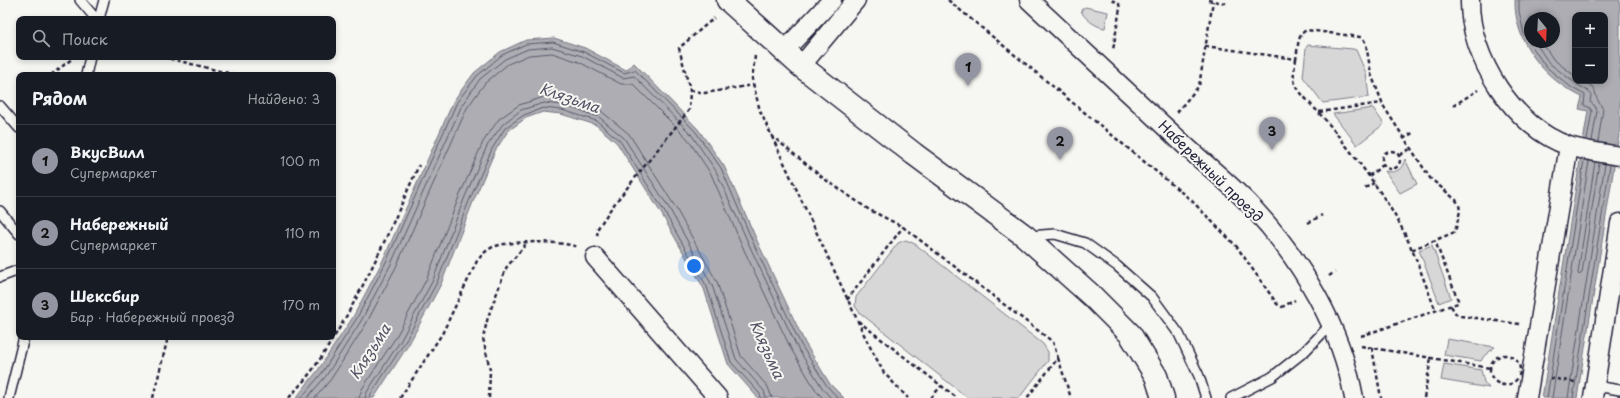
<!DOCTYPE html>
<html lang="ru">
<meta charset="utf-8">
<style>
:root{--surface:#171b24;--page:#242831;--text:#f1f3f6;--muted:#9ea1a6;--line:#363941;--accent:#9495a2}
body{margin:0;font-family:"Playpen Sans",sans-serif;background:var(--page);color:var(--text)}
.controls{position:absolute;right:12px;top:12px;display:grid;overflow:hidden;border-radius:8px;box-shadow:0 2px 6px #0003}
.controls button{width:36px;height:36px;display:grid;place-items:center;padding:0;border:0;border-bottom:1px solid var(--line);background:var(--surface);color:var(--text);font:20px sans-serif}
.compass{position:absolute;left:1524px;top:12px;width:36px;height:36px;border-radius:50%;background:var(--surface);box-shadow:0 2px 6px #0003;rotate:162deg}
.you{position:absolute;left:694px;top:266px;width:14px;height:14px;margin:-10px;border:3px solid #fff;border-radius:50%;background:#1a73e8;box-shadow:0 0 0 6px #1a73e833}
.badge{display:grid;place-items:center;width:26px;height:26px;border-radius:50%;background:var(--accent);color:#111;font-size:13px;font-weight:700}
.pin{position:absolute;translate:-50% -33px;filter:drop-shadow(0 1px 2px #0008)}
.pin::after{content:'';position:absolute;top:21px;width:14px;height:12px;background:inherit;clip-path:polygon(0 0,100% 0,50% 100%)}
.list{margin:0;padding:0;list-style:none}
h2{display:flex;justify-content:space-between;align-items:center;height:52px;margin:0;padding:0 16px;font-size:17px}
h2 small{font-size:13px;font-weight:400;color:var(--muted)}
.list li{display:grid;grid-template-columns:26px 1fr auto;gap:12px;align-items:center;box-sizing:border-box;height:72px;padding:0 16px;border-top:1px solid var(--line)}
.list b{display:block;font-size:15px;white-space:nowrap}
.list p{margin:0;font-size:13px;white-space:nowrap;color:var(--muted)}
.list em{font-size:13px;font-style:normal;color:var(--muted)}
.icon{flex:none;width:22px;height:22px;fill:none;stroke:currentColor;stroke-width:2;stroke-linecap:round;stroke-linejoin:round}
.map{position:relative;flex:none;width:1620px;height:398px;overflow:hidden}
.search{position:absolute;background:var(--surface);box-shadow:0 2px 6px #0003;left:16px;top:16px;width:320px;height:44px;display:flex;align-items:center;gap:10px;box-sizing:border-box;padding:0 14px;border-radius:8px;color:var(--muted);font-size:15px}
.panel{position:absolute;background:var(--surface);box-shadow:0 2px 6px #0003;left:16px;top:72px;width:320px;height:268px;border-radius:8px}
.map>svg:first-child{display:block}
.green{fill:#d7d7d7;stroke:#7c7c89}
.water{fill:#adadb3;stroke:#757583;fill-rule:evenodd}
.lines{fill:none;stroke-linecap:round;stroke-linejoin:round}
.shore{stroke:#5a5a6b;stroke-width:1}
.service-casing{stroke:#22223b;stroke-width:12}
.minor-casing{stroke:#22223b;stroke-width:21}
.secondary-casing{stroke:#22223b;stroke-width:25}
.path{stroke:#22223b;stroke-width:2.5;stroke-dasharray:4 3;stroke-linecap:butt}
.service{stroke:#f6f6f2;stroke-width:9}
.minor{stroke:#f6f6f2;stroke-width:18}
.secondary{stroke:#f6f6f2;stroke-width:22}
.labels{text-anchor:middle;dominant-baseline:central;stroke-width:4;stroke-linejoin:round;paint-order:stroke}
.street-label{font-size:14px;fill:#22223b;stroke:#f6f6f2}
.water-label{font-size:15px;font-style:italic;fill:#535365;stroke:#f6f6f2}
</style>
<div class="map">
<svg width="1620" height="398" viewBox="0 0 1620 398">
<rect width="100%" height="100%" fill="#f6f6f2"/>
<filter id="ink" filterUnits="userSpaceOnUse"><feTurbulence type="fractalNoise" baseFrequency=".025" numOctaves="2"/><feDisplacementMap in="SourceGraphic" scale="8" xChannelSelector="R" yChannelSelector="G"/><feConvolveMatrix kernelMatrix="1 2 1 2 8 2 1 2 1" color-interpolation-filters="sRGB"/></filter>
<g filter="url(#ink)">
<!-- green -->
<path class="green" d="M 1085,7 L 1108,12 L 1105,28 C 1097,28 1082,17 1081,10 Z
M 1308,45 L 1353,49 L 1356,50 L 1366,73 L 1369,97 L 1323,103 L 1303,77 L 1306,48 Z
M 1373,108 L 1384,124 L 1357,145 L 1333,114 Z
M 1405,159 L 1417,184 L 1400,193 L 1385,171 C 1396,174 1402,170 1405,159 Z
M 906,240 L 915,244 L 1043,344 L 1048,352 L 1048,361 L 1019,398 L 968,398 L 860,313 L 855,306 L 856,297 L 898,243 Z
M 1432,245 L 1451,298 L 1439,303 L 1419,250 Z
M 1447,339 L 1495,347 L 1484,356 L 1481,361 L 1444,355 Z
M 1444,364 L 1481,370 L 1484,382 L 1489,388 L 1441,380 Z"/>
<!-- water -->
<path class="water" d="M 1515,0 L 1620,0 L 1620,129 L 1577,398 L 1542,398 L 1588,111 L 1579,109 L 1582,97 C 1544,79 1514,42 1515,0 ZM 1575,15 L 1605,15 L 1605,81 L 1575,81 ZM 1530,18 L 1554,18 L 1554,42 L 1530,42 Z
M 554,38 L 585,48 L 626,70 L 634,63 L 698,129 L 724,166 L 759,245 L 805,343 L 830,384 L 844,398 L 758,398 L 728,364 L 704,289 L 661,213 L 617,143 L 596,125 L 561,114 L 543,112 L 526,118 L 508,131 L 495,151 L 473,202 L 441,284 L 409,344 L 374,398 L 296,398 L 318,370 L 353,317 L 383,260 L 454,100 L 474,73 L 500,52 L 526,40 Z"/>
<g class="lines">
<!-- shore -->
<path class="shore" d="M 1519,0 L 1519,11 L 1524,34 L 1545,66 L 1572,88 L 1585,95 L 1584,105 L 1590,108 L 1592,111 L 1587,140
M 1535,42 L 1549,63 L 1575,83 L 1588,91 L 1591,95 L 1590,102 L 1595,106 L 1597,111 L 1592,141
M 1542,42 L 1553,59 L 1575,76
M 1584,81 L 1594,88 L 1597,99 L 1603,109 L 1598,142
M 1595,162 L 1578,273 L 1579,275 L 1582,273 L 1599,163
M 301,398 L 322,373 L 357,318 L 386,262 L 457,102 L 477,76 L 502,55 L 526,44 L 553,42 L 584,52 L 624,73 L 635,70 L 695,131 L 721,168 L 755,247 L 801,345 L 827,386 L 838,398
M 307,398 L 326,376 L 361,321 L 391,264 L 462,105 L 480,79 L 505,59 L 528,49 L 552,47 L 582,56 L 623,78 L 634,76 L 691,134 L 716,171 L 751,249 L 797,347 L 823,389 L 831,398
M 315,398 L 331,379 L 366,324 L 396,267 L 467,108 L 485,83 L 508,64 L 529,55 L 552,53 L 579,62 L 621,84 L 633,84 L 687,138 L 711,174 L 745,252 L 791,349 L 817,392 L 823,398
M 359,398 L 362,389 L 396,337 L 427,278 L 459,197 L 483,142 L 499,119 L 519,105 L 544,97 L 565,99 L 601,111 L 629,134 L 674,205 L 717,282 L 741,356 L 768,387 L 772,398
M 365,398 L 367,392 L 401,340 L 433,280 L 464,199 L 487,146 L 503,124 L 521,110 L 544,103 L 563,105 L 599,117 L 624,138 L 669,208 L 712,285 L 736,359 L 764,391 L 766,398
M 370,398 L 371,394 L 405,342 L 437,282 L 469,201 L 492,149 L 505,128 L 524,115 L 543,108 L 562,110 L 597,121 L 620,141 L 664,211 L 707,287 L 731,362 L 760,394 L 761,398
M 1547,398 L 1584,160
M 1552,398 L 1589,161
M 1568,398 L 1605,164
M 1573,398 L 1610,165"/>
<defs>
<path id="service" d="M 80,0 L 96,19
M 99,19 L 104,0
M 86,75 L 90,57
M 0,106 L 19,128
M 0,211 L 19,234
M 1029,236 L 1055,234 L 1085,243 L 1117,266 L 1152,297 L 1179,334 L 1199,376 L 1206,398
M 0,277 L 19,270
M 1595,386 L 1620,390
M 9,398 L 24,337
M 1231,398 L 1272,377 L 1305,351 L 1331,324"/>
<path id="minor" d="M 1029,0 C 1078,46 1128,92 1177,138 C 1202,162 1230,183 1253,208 C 1302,261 1341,327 1354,398
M 1470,0 C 1469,57 1514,128 1569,146 C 1585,151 1603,153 1620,156
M 784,51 L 832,0
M 801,66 L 856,0
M 595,257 L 718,398
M 1527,398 L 1569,146
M 1593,398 L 1620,223"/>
<path id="secondary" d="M 728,0 L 801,66 L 914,154 L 1025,236 L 1092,296 L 1130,334 L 1156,376 L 1163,398"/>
</defs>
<!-- service casing -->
<use href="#service" class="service-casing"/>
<!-- minor casing -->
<use href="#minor" class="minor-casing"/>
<!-- secondary casing -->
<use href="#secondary" class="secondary-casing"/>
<!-- path -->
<path class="path" d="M 948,0 L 1192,201 L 1237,247 L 1277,304 L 1282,307 L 1295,300
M 1112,0 L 1119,4 L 1120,8 L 1113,50
M 1208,0 L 1225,3 L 1225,0
M 1205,46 L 1296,59 C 1298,49 1297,33 1307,30 L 1360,37 L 1364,40 L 1366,44 L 1371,74 L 1384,107 L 1430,178 L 1456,200 L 1459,205 L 1460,211 L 1455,232 L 1411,250
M 755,56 L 752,79 L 760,111 L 867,341 L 884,373 L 908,398
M 163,57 L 232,74 L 232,75
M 1296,59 C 1295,67 1292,76 1295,83 C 1298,93 1320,113 1328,123 C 1353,154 1378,186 1398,221 C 1414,249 1424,282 1436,311
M 51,75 L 73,58
M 690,90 L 705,93 L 753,85
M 1453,106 L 1478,90
M 1177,112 L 1199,86 L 1213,1
M 1319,112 L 1382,103
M 771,135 L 823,178 L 868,209 L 903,227 L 1053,342 L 1058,358 L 1027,398
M 1403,139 L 1414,132
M1382 160a9 9 0 1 1 18 0a9 9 0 1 1-18 0Z
M 1400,155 L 1410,149
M 1369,176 L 1383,165
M 1365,188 L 1374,183
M 1308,223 L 1322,215
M 597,236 L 598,228 L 612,207 L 689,110 L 690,90 L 679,48 L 714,18
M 1329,276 L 1335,272
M 847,300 L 903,227
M 1451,306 L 1456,314 L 1461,316 L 1519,324
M 858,321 L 957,398
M 1361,336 L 1458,303 L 1458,300 L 1435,241
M 1361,346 L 1490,368
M 1372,348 L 1381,398
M1490 370a15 15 0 1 1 30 0a15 15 0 1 1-30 0Z
M 1058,358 L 1071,398
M 1550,378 L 1575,382
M 153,398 L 168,337
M 289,398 C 298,387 308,377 316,365 C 359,302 388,234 419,165
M 400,398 L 442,334 L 477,261 C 482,255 486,250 493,247 C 509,240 562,241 578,247
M 489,398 L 490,370 L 483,338 L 488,317 L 506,268 L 526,244
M 931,398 L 941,386
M 1424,398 L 1431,358"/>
<!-- service -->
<use href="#service" class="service"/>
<!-- minor -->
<use href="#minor" class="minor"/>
<!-- secondary -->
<use href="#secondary" class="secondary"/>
</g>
</g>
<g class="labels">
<!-- street labels -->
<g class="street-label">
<text transform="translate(1211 171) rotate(44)">Набережный проезд</text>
</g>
<!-- water labels -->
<g class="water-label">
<text transform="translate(570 97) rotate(19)">Клязьма</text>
<text transform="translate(768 349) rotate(66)">Клязьма</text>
<text transform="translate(369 351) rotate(-57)">Клязьма</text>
</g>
</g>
</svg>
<div class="controls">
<button>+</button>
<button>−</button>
</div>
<svg class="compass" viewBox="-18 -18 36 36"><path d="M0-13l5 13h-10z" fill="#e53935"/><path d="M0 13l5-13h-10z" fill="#9ea1a6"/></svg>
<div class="you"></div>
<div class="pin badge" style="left:968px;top:86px">1</div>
<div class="pin badge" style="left:1060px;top:160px">2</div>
<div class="pin badge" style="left:1272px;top:150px">3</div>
<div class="search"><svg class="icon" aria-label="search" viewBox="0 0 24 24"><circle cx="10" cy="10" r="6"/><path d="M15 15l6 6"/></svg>Поиск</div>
<section class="panel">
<h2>Рядом<small>Найдено: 3</small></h2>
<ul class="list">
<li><span class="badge">1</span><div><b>ВкусВилл</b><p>Супермаркет</p></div><em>100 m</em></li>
<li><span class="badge">2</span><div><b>Набережный</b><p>Супермаркет</p></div><em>110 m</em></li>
<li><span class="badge">3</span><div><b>Шексбир</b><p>Бар · Набережный проезд</p></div><em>170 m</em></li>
</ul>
</section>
</div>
